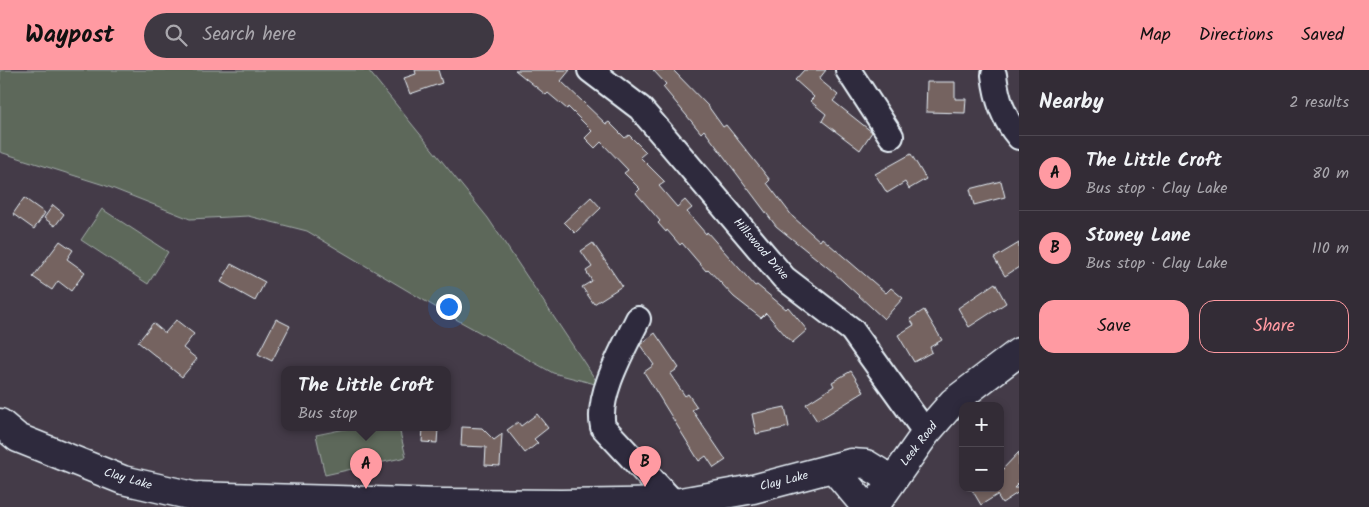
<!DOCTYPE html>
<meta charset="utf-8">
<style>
:root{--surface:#332c36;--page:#3e3842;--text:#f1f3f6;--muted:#a9a7ad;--line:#4e4851;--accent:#ff9aa2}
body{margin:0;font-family:Kalam,sans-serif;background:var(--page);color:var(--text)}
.controls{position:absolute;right:15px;bottom:15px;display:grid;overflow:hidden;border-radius:10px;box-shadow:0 2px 8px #0003}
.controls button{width:45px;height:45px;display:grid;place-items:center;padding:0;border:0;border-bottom:1px solid var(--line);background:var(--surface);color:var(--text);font:25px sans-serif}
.you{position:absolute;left:448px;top:236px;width:18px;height:18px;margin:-12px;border:4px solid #fff;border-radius:50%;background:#1a73e8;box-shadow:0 0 0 8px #1a73e833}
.badge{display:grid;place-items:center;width:32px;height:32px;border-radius:50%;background:var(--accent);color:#111;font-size:16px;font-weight:700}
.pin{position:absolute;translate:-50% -41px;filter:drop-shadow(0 1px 2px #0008)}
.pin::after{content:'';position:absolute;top:26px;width:18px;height:15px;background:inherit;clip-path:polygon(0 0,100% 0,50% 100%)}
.popup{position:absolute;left:281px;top:296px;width:170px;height:65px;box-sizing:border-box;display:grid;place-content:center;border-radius:10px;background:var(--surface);filter:drop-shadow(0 1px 4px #0005);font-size:16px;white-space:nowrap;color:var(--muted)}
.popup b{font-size:19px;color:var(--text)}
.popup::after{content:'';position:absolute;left:50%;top:100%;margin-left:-10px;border:10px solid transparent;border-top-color:var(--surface)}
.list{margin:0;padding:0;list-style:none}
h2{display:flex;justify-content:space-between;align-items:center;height:65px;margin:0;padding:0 20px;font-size:21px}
h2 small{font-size:16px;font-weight:400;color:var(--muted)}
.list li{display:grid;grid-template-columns:32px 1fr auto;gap:15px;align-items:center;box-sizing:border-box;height:75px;padding:0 20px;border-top:1px solid var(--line)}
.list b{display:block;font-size:19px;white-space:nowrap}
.list p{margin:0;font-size:16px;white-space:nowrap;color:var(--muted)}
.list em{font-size:16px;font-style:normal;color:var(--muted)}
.actions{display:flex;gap:10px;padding:15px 20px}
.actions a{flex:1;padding:11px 0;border:1px solid var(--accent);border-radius:15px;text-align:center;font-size:18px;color:var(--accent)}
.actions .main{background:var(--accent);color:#111}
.icon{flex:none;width:28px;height:28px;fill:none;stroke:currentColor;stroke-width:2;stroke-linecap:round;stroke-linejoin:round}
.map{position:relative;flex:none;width:1019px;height:437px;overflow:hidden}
header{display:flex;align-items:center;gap:30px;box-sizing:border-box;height:70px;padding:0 25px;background:var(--accent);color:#111}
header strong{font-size:24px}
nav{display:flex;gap:28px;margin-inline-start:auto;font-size:18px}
.search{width:350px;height:45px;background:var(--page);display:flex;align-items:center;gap:12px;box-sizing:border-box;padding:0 18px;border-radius:28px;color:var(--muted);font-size:19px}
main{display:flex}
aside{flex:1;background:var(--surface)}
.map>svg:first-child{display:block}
.green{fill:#5d675a;stroke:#a2aca9}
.building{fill:#756461;stroke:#e8f1f8}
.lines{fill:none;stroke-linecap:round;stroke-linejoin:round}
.minor-casing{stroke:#e8f1f8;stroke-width:28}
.major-casing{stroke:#e8f1f8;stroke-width:31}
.highway-casing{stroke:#e8f1f8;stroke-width:31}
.minor{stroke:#2f2a3d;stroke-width:24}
.major{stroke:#2f2a3d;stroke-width:28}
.highway{stroke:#2f2a3d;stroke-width:28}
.labels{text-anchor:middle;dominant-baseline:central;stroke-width:4;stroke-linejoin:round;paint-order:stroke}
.street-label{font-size:12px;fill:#e8f1f8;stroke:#2f2a3d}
</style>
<header>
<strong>Waypost</strong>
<div class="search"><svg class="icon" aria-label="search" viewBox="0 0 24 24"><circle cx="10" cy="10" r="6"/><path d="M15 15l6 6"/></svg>Search here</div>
<nav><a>Map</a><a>Directions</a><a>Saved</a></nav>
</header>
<main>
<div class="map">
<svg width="1019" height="437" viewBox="0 0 1019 437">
<rect width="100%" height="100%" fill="#443b48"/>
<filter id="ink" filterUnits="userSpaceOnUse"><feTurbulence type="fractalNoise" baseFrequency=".02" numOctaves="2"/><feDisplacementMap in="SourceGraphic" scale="10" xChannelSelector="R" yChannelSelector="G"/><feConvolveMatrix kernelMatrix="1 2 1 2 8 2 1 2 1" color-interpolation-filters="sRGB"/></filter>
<g filter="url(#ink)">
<!-- green -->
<path class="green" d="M 0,0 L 368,0 L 488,148 L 599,315 L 553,303 L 452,247 L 307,161 L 248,146 L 190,149 L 104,115 L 0,82 Z
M 102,139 L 168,182 L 148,214 L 81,170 Z
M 350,358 L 399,358 L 406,387 L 325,405 L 316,365 Z"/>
<!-- building -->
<path class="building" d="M 415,0 L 438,0 L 442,13 L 410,24 L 404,8 L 416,4 Z
M 515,0 L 570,0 L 561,11 L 606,54 L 609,52 L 625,68 L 629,65 L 646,82 L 640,87 L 665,112 L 659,116 L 677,137 L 685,130 L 692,138 L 687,142 L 706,164 L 707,162 L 755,216 L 757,215 L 786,239 L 788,237 L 807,260 L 792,273 L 766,243 L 761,248 L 734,227 L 708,199 L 706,201 L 682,173 L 680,175 L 667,160 L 666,162 L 658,153 L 660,151 L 636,123 L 640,119 L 624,103 L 628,100 L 601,72 L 595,78 L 585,68 L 592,61 L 568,37 L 567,39 L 548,23 L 546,25 Z
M 653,0 L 673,0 L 708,36 L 723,57 L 726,55 L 770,110 L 767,113 L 793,147 L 820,171 L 822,168 L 886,223 L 891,218 L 903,228 L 884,249 L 832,201 L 776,156 L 704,60 L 701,63 L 663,17 L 666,14 Z
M 804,0 L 826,0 L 819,9 L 838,25 L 833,31 L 872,62 L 860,80 L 822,51 L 826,44 L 810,31 L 814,27 L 795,10 Z
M 927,12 L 955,12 L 955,29 L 966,29 L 965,43 L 926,42 Z
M 911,84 L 926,109 L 909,119 L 905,112 L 887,123 L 875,104 Z
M 1001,111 L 1005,127 L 974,135 L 970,119 Z
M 591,127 L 601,138 L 575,163 L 564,152 Z
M 24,128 L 45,143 L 34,159 L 13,144 Z
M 53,135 L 64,144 L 55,156 L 44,148 Z
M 60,171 L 73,180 L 67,189 L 85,202 L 71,221 L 58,211 L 52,220 L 33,207 Z
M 593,173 L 622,216 L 594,234 L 582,217 L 592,211 L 586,201 L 592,197 L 581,181 Z
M 1019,173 L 1019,197 L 1005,206 L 994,188 Z
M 231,194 L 265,212 L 255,231 L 221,212 Z
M 995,213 L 1006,233 L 969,257 L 958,238 Z
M 924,240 L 942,270 L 930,277 L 932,282 L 914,292 L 898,265 L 914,255 L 910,249 Z
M 276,249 L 290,256 L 272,291 L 258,284 Z
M 176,250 L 194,264 L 183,278 L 197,289 L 182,307 L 138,272 L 153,253 L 165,263 Z
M 655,263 L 679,298 L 670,304 L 685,326 L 688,324 L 697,337 L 692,340 L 726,390 L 714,398 L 706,386 L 699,391 L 644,302 L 654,295 L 640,275 Z
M 851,301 L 864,322 L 817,351 L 806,334 L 834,316 L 832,312 Z
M 785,337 L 789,357 L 756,364 L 752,344 Z
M 537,344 L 548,358 L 534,369 L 538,373 L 525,383 L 507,360 L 518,352 L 521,356 Z
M 462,357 L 482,358 L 494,370 L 502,364 L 500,396 L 485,395 L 486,377 L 461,376 Z
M 423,358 L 438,358 L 437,373 L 422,372 Z
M 1019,382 L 1019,413 L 1014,418 L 1019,418 L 1019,422 L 1002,433 L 997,425 L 981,435 L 971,418 L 1000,418 L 1000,402 Z"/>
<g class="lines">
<defs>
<path id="minor" d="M 590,0 L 640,38 L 784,208 L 852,260 L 926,363
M 848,0 L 891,66
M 994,5 C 997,29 1003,48 1019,67
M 638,249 C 624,278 596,325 603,357 L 673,432"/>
<path id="major" d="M 0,353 L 18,368 L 123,410 L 193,426 L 443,433 L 561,434 L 681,432 L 753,419 L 851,393 L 866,394 L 892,410
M 834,399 L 866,437"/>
<path id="highway" d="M 874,437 L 926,363 L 953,332 L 1019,282"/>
</defs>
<!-- minor casing -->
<use href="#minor" class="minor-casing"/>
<!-- major casing -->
<use href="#major" class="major-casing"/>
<!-- highway casing -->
<use href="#highway" class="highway-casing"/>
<!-- minor -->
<use href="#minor" class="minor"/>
<!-- major -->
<use href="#major" class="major"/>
<!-- highway -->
<use href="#highway" class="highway"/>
</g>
</g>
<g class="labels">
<!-- street labels -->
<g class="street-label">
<text transform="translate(761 179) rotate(49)">Hillswood Drive</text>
<text transform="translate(919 374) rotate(-52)">Leek Road</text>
<text transform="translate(128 409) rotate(16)">Clay Lake</text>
<text transform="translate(784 411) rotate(-14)">Clay Lake</text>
</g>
</g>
</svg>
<div class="controls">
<button>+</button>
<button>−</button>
</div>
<div class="you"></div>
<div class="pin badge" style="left:366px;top:419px">A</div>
<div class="popup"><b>The Little Croft</b>Bus stop</div>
<div class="pin badge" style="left:645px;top:417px">B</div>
</div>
<aside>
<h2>Nearby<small>2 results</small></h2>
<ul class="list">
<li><span class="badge">A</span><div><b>The Little Croft</b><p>Bus stop · Clay Lake</p></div><em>80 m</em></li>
<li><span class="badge">B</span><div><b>Stoney Lane</b><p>Bus stop · Clay Lake</p></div><em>110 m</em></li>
</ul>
<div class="actions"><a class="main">Save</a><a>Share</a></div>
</aside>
</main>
